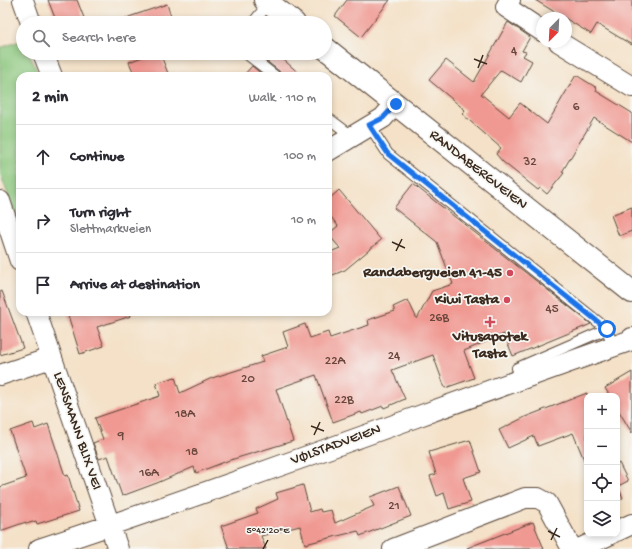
<!DOCTYPE html>
<meta charset="utf-8">
<style>
:root{--surface:#fff;--page:#f7f7f7;--text:#2b2b33;--muted:#7c7c81;--line:#e1e1e2}
body{margin:0;font-family:"Gochi Hand",sans-serif;background:var(--page);color:var(--text)}
.controls{position:absolute;right:12px;bottom:12px;display:grid;overflow:hidden;border-radius:8px;box-shadow:0 2px 6px #0003}
.controls button{width:36px;height:36px;display:grid;place-items:center;padding:0;border:0;border-bottom:1px solid var(--line);background:var(--surface);color:var(--text);font:20px sans-serif}
.compass{position:absolute;left:536px;top:12px;width:36px;height:36px;border-radius:50%;background:var(--surface);box-shadow:0 2px 6px #0003;rotate:204deg}
.stop{position:absolute;width:12px;height:12px;margin:-9px;border:3px solid #1a73e8;border-radius:50%;background:#fff}
.stop.end{background:#1a73e8;border-color:#fff;box-shadow:0 1px 4px #0008}
.list{margin:0;padding:0;list-style:none}
h2{display:flex;justify-content:space-between;align-items:center;height:52px;margin:0;padding:0 16px;font-size:17px}
h2 small{font-size:13px;font-weight:400;color:var(--muted)}
.list li{display:grid;grid-template-columns:26px 1fr auto;gap:12px;align-items:center;box-sizing:border-box;height:64px;padding:0 16px;border-top:1px solid var(--line)}
.list b{display:block;font-size:15px;white-space:nowrap}
.list p{margin:0;font-size:13px;white-space:nowrap;color:var(--muted)}
.list em{font-size:13px;font-style:normal;color:var(--muted)}
.icon{flex:none;width:22px;height:22px;fill:none;stroke:currentColor;stroke-width:2;stroke-linecap:round;stroke-linejoin:round}
.map{position:relative;flex:none;width:632px;height:549px;overflow:hidden}
.search{position:absolute;background:var(--surface);box-shadow:0 2px 6px #0003;left:16px;top:16px;width:316px;height:44px;display:flex;align-items:center;gap:10px;box-sizing:border-box;padding:0 14px;border-radius:22px;color:var(--muted);font-size:15px}
.panel{position:absolute;background:var(--surface);box-shadow:0 2px 6px #0003;left:16px;top:72px;width:316px;height:244px;border-radius:12px}
.map>svg:first-child{display:block}
.green{fill:#8ac67c;stroke:#62784d}
.building{fill:#f09992}
.lines{fill:none;stroke-linecap:round;stroke-linejoin:round}
.lane-casing{stroke:#574537;stroke-width:12}
.street-casing{stroke:#574537;stroke-width:22}
.secondary-casing{stroke:#574537;stroke-width:24}
.lane{stroke:#fff;stroke-width:10}
.street{stroke:#fff;stroke-width:20}
.secondary{stroke:#fff;stroke-width:22}
.route{stroke:#1a73e8;stroke-width:5}
.ticks{fill:none;stroke:#3b2a1e;stroke-width:1.5}
.poi-dot{fill:#d1495b;stroke:#f6f6f2;stroke-width:1.5}
.labels{text-anchor:middle;dominant-baseline:central;stroke-width:3.5;stroke-linejoin:round;paint-order:stroke}
.number-label{font-size:13px;fill:#68463b}
.street-label{font-size:15px;fill:#3b2a1e;stroke:#f6f6f2}
.poi-label{font-size:15px;font-weight:bold;fill:#3b2a1e;stroke:#f6f6f2;text-anchor:end}
.ticks-label{font-size:10px;text-anchor:middle;fill:#3b2a1e;stroke:#f6f6f2;stroke-width:3.5;stroke-linejoin:round;paint-order:stroke}
</style>
<div class="map">
<svg width="632" height="549" viewBox="0 0 632 549">
<rect width="100%" height="100%" fill="#f6f6f2"/>
<filter id="ink" filterUnits="userSpaceOnUse"><feTurbulence type="fractalNoise" baseFrequency=".025" numOctaves="2"/><feDisplacementMap in="SourceGraphic" scale="8" xChannelSelector="R" yChannelSelector="G"/><feConvolveMatrix kernelMatrix="1 2 1 2 8 2 1 2 1" color-interpolation-filters="sRGB"/></filter>
<filter id="wash" filterUnits="userSpaceOnUse"><feTurbulence type="fractalNoise" baseFrequency=".012" numOctaves="4" result="noise"/><feDisplacementMap in="SourceGraphic" scale="16" xChannelSelector="R" yChannelSelector="G"/><feGaussianBlur stdDeviation="0.9" result="paint"/><feColorMatrix in="noise" values="0 0 0 0 0 0 0 0 0 0 0 0 0 0 0 0 0 1.4 0 .05"/><feComposite in="paint" operator="in"/></filter>
<g filter="url(#wash)">
<rect width="100%" height="100%" fill="#f4e1c7"/>
<!-- green -->
<path class="green" d="M 23,40 L 23,53 L 29,53 L 39,76 L 20,76 L 20,227 L 0,173 L 0,48 Z"/>
<g id="blocks">
<!-- building -->
<path class="building" d="M 48,0 L 77,0 L 86,23 L 57,23 Z
M 347,0 L 390,0 L 361,37 L 335,16 Z
M 535,0 L 632,0 L 632,45 L 597,24 L 591,34 Z
M 167,4 L 173,23 L 120,23 L 120,20 Z
M 508,22 L 530,37 L 522,51 L 526,52 L 523,56 L 532,61 L 521,82 L 501,70 L 481,94 L 509,117 L 520,103 L 547,124 L 576,75 L 597,88 L 596,91 L 632,113 L 632,142 L 594,118 L 562,172 L 564,173 L 547,194 L 540,188 L 538,190 L 503,162 L 496,154 L 501,148 L 462,114 L 465,110 L 429,80 L 446,60 L 474,82 Z
M 153,53 L 160,53 L 169,76 L 135,76 L 129,62 Z
M 263,53 L 276,53 L 302,76 L 281,76 L 279,71 L 260,56 Z
M 252,66 L 264,76 L 243,76 Z
M 413,184 L 591,324 L 513,356 L 504,334 L 464,351 L 474,378 L 445,388 L 433,355 L 392,370 L 405,399 L 384,408 L 383,406 L 362,414 L 361,412 L 333,422 L 316,375 L 276,389 L 293,441 L 227,461 L 196,473 L 194,467 L 157,483 L 122,496 L 108,456 L 99,459 L 93,443 L 103,439 L 95,418 L 160,396 L 156,383 L 175,377 L 180,393 L 212,378 L 263,362 L 261,356 L 288,347 L 283,332 L 305,324 L 310,338 L 328,332 L 330,338 L 369,325 L 368,320 L 395,311 L 393,307 L 408,300 L 417,319 L 432,291 L 453,284 L 437,242 L 394,208 Z
M 339,190 L 381,240 L 345,270 L 328,277 L 328,253 L 340,248 L 328,234 L 338,226 L 328,213 L 328,200 Z
M 632,207 L 632,231 L 619,236 L 611,215 Z
M 2,291 L 23,348 L 0,355 L 0,292 Z
M 67,312 L 130,312 L 131,316 L 97,327 L 104,346 L 80,354 Z
M 632,372 L 632,433 L 617,408 L 617,396 L 610,396 L 605,388 Z
M 587,393 L 587,467 L 573,433 L 538,446 L 534,436 L 508,448 L 499,430 L 525,417 Z
M 33,423 L 35,429 L 48,424 L 65,476 L 68,475 L 79,511 L 37,524 L 36,521 L 26,524 L 26,522 L 0,531 L 0,487 L 26,478 L 10,431 Z
M 470,440 L 481,472 L 463,478 L 471,502 L 449,509 L 444,493 L 437,496 L 430,476 L 436,474 L 429,452 Z
M 619,463 L 628,481 L 618,486 L 623,498 L 617,501 L 617,464 Z
M 303,485 L 310,512 L 320,509 L 321,512 L 331,510 L 335,523 L 374,506 L 370,497 L 399,486 L 411,516 L 360,536 L 358,531 L 305,544 L 300,526 L 261,536 L 266,549 L 229,549 L 221,526 L 258,513 L 256,509 L 278,499 L 276,493 Z
M 533,522 L 544,549 L 467,549 L 467,548 Z"/>
</g>
</g>
<g filter="url(#ink)">
<use href="#blocks" fill-opacity="0" stroke="#574537" stroke-width="1"/>
<g class="lines">
<defs>
<path id="lane" d="M 255,23 L 256,19 L 269,3
M 248,53 L 248,55 L 275,76
M 328,118 L 352,136
M 369,125 L 388,154 L 607,329 L 613,347
M 521,380 L 517,368 L 607,329"/>
<path id="street" d="M 23,0 L 31,23
M 510,0 L 506,7 L 542,31
M 559,42 L 632,87
M 43,53 L 52,76
M 328,151 L 383,118 L 395,104
M 0,201 L 20,261
M 36,312 L 118,549
M 0,375 L 51,358
M 617,531 L 632,524
M 39,549 C 237,484 432,410 629,341 L 632,338
M 393,549 L 525,498 L 538,498 L 547,503 L 572,549
M 579,549 L 611,534"/>
<path id="secondary" d="M 265,0 L 294,23
M 325,48 L 632,292"/>
</defs>
<!-- lane casing -->
<use href="#lane" class="lane-casing"/>
<!-- street casing -->
<use href="#street" class="street-casing"/>
<!-- secondary casing -->
<use href="#secondary" class="secondary-casing"/>
<!-- lane -->
<use href="#lane" class="lane"/>
<!-- street -->
<use href="#street" class="street"/>
<!-- secondary -->
<use href="#secondary" class="secondary"/>
</g>
</g>
<g class="lines" filter="url(#ink)">
<!-- route -->
<path class="route" d="M 396,104 L 383,118 L 369,125 L 388,154 L 607,329"/>
</g>
<!-- ticks -->
<path class="ticks" d="M 474,59 L 487,64M 478,68 L 483,55M 392,242 L 405,248M 396,251 L 402,239M 311,426 L 324,431M 314,435 L 320,422M 548,531 L 560,537M 551,540 L 557,528M 263,549 L 268,540"/>
<!-- markers -->
<g class="poi-dot">
<circle cx="510" cy="273" r="4"/>
<circle cx="507" cy="300" r="4"/>
<path d="M488 316h4v4h4v4h-4v4h-4v-4h-4v-4h4z"/>
</g>
<g class="labels">
<!-- number labels -->
<g class="number-label">
<text x="514" y="51">4</text>
<text x="576" y="107">6</text>
<text x="530" y="162">32</text>
<text x="552" y="309">45</text>
<text x="439" y="318">26B</text>
<text x="394" y="356">24</text>
<text x="335" y="361">22A</text>
<text x="248" y="379">20</text>
<text x="344" y="400">22B</text>
<text x="185" y="414">18A</text>
<text x="121" y="436">9</text>
<text x="192" y="452">18</text>
<text x="149" y="473">16A</text>
<text x="394" y="506">21</text>
</g>
<!-- street labels -->
<g class="street-label">
<text transform="translate(478 170) rotate(38)">RANDABERGVEIEN</text>
<text transform="translate(77 431) rotate(71)">LENSMANN BLIX VEI</text>
<text transform="translate(336 445) rotate(-20)">VØLSTADVEIEN</text>
</g>
<!-- poi labels -->
<g class="poi-label">
<text x="502" y="273">Randabergveien 41-45</text>
<text x="499" y="300">Kiwi Tasta</text>
<text x="490" y="337" text-anchor="middle">Vitusapotek<tspan x="490" dy="17">Tasta</tspan></text>
</g>
</g>
<g class="ticks-label">
<text x="268" y="533">5°42'20"E</text>
</g>
</svg>
<div class="controls">
<button>+</button>
<button>−</button>
<button><svg class="icon" aria-label="locate" viewBox="0 0 24 24"><circle cx="12" cy="12" r="6"/><path d="M12 2v4M12 18v4M2 12h4M18 12h4"/></svg></button>
<button><svg class="icon" aria-label="layers" viewBox="0 0 24 24"><path d="M12 4l9 5-9 5-9-5zM3 14l9 5 9-5"/></svg></button>
</div>
<svg class="compass" viewBox="-18 -18 36 36"><path d="M0-13l5 13h-10z" fill="#e53935"/><path d="M0 13l5-13h-10z" fill="#7c7c81"/></svg>
<div class="stop" style="left:607px;top:329px"></div>
<div class="stop end" style="left:396px;top:104px"></div>
<div class="search"><svg class="icon" aria-label="search" viewBox="0 0 24 24"><circle cx="10" cy="10" r="6"/><path d="M15 15l6 6"/></svg>Search here</div>
<section class="panel">
<h2>2 min<small>Walk · 110 m</small></h2>
<ul class="list">
<li><svg class="icon" aria-label="ahead" viewBox="0 0 24 24"><path d="M12 20V5M6 11l6-6 6 6"/></svg><div><b>Continue</b></div><em>100 m</em></li>
<li><svg class="icon" aria-label="right" viewBox="0 0 24 24"><path d="M7 20v-9h11M14 6l5 5-5 5"/></svg><div><b>Turn right</b><p>Slettmarkveien</p></div><em>10 m</em></li>
<li><svg class="icon" aria-label="arrive" viewBox="0 0 24 24"><path d="M6 21V4h12l-3 4 3 4H6"/></svg><div><b>Arrive at destination</b></div></li>
</ul>
</section>
</div>
